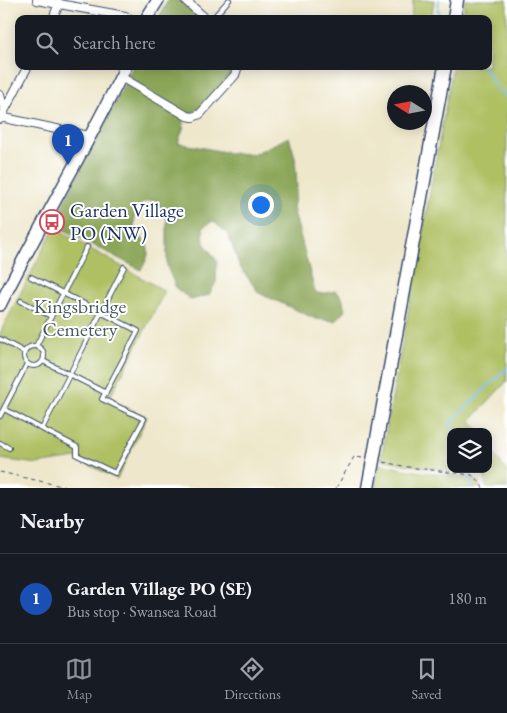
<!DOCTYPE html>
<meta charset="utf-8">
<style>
:root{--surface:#171b24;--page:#20242c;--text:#f1f3f6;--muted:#9ea1a6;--line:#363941;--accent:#8c9099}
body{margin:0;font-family:"EB Garamond",serif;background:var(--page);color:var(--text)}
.controls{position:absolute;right:15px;bottom:15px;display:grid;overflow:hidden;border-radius:10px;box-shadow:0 2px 12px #0003}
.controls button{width:45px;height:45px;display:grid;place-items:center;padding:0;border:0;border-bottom:1px solid var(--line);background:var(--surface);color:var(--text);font:25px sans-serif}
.compass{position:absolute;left:387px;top:85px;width:45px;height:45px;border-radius:50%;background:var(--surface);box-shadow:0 2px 12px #0003;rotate:281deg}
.you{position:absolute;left:260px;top:204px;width:18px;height:18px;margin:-12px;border:4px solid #fff;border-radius:50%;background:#1a73e8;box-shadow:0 0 0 8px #1a73e833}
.badge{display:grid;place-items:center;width:32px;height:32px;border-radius:50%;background:var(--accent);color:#fff;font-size:16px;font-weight:700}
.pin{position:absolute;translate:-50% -41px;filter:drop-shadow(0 1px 2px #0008)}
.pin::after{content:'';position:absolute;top:26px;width:18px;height:15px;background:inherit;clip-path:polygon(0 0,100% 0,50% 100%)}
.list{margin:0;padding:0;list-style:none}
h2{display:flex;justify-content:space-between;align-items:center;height:65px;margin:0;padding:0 20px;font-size:21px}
h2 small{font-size:16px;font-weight:400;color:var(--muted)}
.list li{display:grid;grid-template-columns:32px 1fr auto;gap:15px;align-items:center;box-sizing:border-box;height:90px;padding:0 20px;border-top:1px solid var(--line)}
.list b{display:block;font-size:19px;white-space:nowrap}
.list p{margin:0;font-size:16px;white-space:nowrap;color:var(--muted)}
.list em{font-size:16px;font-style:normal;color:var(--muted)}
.icon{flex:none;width:28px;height:28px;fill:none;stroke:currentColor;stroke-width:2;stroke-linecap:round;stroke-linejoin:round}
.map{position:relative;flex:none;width:507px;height:488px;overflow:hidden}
.search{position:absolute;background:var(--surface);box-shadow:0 2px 12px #0003;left:15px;right:15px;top:15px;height:55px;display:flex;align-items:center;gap:12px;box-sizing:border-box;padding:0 18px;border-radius:10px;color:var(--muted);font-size:19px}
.sheet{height:155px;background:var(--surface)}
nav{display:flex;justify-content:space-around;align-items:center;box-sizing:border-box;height:70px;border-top:1px solid var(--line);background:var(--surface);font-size:14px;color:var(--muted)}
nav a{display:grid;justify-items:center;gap:2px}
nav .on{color:var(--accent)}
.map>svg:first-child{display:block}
.green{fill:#afc063;stroke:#657860}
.forest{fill:#8ba659;stroke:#536a5c}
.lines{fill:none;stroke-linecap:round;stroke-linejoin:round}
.stream{stroke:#74c1ee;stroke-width:2}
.service-casing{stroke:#3b4b6e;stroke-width:6}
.minor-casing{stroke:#3b4b6e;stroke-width:10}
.secondary-casing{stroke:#3b4b6e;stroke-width:14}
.primary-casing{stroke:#3b4b6e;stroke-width:15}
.path{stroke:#3b4b6e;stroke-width:1;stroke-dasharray:4 4;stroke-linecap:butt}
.service{stroke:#fff;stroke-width:4}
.minor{stroke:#fff;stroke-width:8}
.secondary{stroke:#fff;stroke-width:11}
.primary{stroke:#fff;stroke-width:12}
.labels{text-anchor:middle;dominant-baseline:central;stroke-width:4;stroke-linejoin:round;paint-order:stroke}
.poi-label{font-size:20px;fill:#1b2f5e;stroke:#fff;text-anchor:start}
.park-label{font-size:20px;fill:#475a60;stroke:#fff}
</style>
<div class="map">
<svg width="507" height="488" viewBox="0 0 507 488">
<rect width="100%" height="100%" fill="#fff"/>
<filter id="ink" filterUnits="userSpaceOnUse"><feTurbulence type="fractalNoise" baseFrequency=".02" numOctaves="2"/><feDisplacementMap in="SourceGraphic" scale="10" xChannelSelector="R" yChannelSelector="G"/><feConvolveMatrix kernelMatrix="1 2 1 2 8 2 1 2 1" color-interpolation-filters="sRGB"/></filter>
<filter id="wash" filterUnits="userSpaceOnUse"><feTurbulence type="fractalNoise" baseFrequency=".0096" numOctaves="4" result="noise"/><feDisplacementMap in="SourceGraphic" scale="20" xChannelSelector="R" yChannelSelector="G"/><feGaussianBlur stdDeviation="1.12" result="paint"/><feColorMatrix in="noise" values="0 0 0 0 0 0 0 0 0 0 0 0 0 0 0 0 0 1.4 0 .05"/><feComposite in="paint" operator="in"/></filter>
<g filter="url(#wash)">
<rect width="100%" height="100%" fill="#eee7cb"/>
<!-- green -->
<path class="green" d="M 413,0 L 434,0 L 431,19 L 411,19 Z
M 465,0 L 507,0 L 507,381 L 471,420 L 479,432 L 451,432 L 451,469 L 476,469 L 472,474 L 410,465 L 381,459 L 453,66 L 488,66 L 488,19 L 462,19 Z
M 54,228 L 165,291 L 109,399 L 147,417 L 117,479 L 76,458 L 37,464 L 0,459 L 0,333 Z
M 488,445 L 507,472 L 507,488 L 487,488 L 482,469 L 488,469 Z
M 380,464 L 408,470 L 472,479 L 478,482 L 480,488 L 375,488 Z"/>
<!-- forest -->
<path class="forest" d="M 168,0 L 179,0 L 200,19 L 158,19 Z
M 133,66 L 233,66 L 230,75 L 198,109 L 192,113 L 187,114 L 127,78 Z
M 125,83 L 182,118 L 184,126 L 178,143 L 230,153 L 254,154 L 289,137 L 295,157 L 297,187 L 293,208 L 315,292 L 321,294 L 336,291 L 342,297 L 345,311 L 335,321 L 316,319 L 259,293 L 240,267 L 228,234 L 213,221 L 203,227 L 204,243 L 217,261 L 216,282 L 209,295 L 191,300 L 176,288 L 167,266 L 167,220 L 157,200 L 146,201 L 135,208 L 134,228 C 148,247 154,248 141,270 L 53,224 Z"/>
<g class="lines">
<!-- stream -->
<path class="stream" d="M 439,0 L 438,8 L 440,19
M 483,66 L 498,90 L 507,97
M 453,432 L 450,423 L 507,368
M 467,469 L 472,488"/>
</g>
</g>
<g filter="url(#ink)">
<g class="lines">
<defs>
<path id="service" d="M 212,19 L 229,0
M 31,277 L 138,331 L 102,399 L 144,419 L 115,473 L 77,455 L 77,447 L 42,429
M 21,301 L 51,316
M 0,339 L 24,352
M24 356a10 10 0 1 1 20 0a10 10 0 1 1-20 0Z
M 36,346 L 87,247
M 43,361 L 106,393
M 4,409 L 42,429 L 124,267
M 0,416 L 27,364
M 0,443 L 9,448"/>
<path id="minor" d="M 37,0 L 125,16 L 130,19
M 185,0 L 206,19
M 53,19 L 59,3
M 121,77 L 187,116 L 193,117 L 200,114 L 235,75 L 238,66
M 0,95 L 2,103 L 6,107
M 0,117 L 89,136
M 0,119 L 28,66"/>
<path id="secondary" d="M 146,19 L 158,0
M 0,305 C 40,224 87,147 126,66"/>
<path id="primary" d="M 454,19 L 457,0
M 368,488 L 445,66"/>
</defs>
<!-- service casing -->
<use href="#service" class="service-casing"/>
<!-- minor casing -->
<use href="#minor" class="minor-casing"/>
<!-- secondary casing -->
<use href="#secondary" class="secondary-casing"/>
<!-- primary casing -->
<use href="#primary" class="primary-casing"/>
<!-- path -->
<path class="path" d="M 383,462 L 408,467 L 472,475 L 478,480 L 483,488
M 0,472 L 70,488
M 336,488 L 354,457 L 363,458"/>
<!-- service -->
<use href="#service" class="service"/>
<!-- minor -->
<use href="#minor" class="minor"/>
<!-- secondary -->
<use href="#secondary" class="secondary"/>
<!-- primary -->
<use href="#primary" class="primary"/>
</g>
</g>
<!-- icons -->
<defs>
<symbol id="bus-ring" viewBox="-11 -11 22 22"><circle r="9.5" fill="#fff" stroke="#d1495b" stroke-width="1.5"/><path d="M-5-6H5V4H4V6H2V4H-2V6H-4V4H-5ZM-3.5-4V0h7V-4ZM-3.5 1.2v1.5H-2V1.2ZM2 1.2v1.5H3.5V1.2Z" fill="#d1495b"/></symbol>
</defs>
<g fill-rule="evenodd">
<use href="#bus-ring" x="38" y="208" width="28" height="28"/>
</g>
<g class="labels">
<!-- poi labels -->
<g class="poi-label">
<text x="70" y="210">Garden Village<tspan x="70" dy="23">PO (NW)</tspan></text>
</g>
<!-- park labels -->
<g class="park-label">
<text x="80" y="306">Kingsbridge<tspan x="80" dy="23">Cemetery</tspan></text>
</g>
</g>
</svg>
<div class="controls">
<button><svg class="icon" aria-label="layers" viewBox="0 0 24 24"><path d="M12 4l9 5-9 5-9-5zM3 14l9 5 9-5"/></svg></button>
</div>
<svg class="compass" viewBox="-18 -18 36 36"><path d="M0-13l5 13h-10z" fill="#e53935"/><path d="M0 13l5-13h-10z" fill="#9ea1a6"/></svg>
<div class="you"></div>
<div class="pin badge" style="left:68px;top:165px;background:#1a4fb4">1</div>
<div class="search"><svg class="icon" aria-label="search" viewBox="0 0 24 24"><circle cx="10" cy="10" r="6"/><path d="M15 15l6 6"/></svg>Search here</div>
</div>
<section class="sheet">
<h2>Nearby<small></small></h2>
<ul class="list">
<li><span class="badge" style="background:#1a4fb4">1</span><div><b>Garden Village PO (SE)</b><p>Bus stop · Swansea Road</p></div><em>180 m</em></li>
</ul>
</section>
<nav>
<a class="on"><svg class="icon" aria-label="map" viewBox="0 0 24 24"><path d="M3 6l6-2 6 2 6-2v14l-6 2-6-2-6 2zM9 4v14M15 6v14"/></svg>Map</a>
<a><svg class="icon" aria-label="directions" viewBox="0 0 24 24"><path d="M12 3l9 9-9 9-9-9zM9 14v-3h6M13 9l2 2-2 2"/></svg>Directions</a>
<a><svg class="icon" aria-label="saved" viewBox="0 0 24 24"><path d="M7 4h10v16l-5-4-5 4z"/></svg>Saved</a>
</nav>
